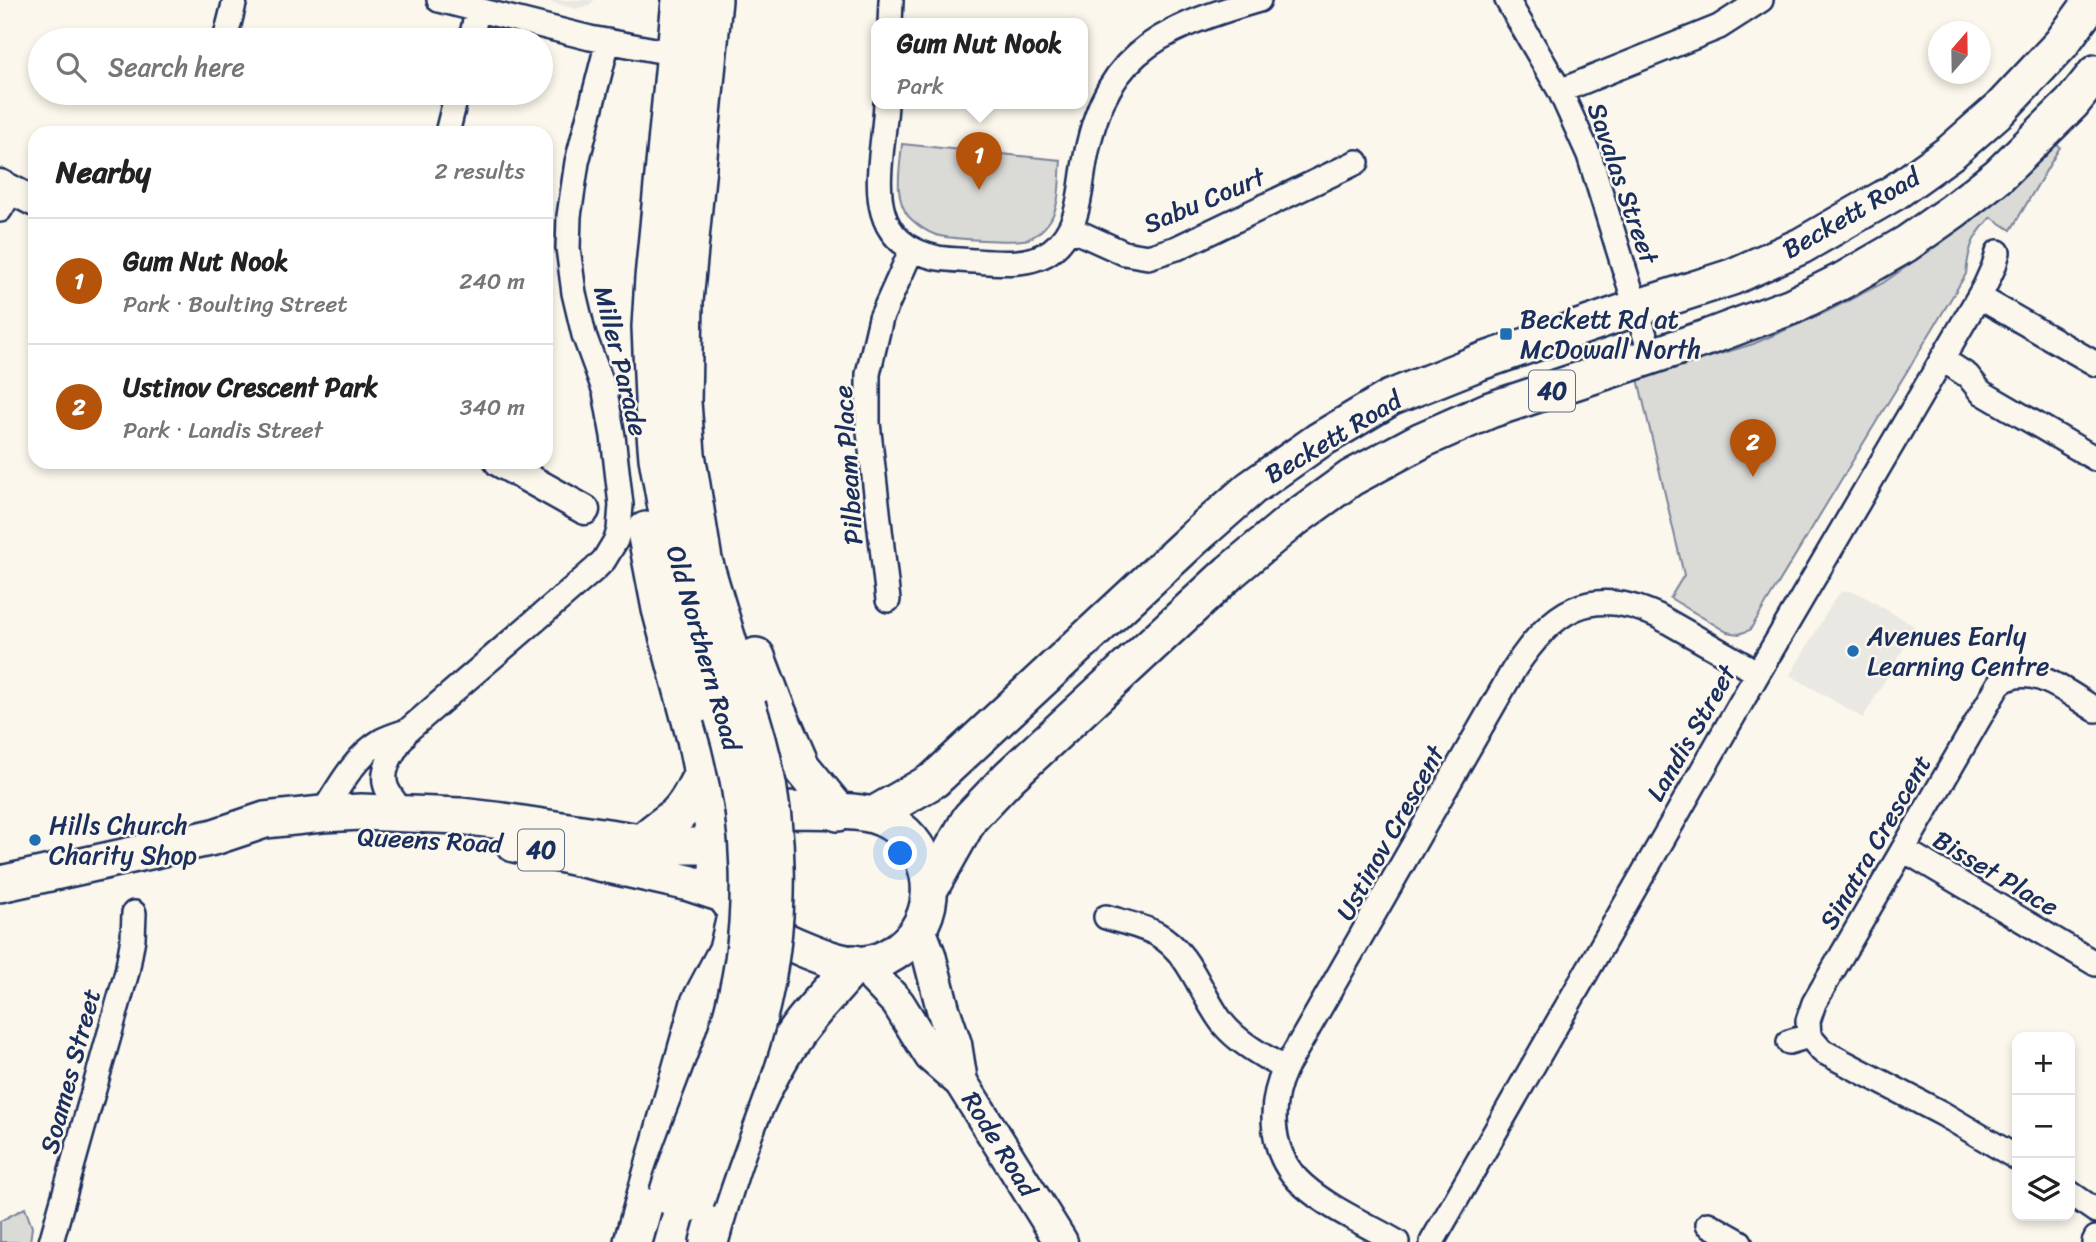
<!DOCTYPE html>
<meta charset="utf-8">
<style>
:root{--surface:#fff;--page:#f2f2f2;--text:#222;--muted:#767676;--line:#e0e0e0;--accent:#b45309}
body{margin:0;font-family:Sriracha,sans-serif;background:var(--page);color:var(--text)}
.controls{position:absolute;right:21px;bottom:21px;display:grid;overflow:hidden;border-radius:14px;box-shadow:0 4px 10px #0003}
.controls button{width:63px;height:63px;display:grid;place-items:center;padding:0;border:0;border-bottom:2px solid var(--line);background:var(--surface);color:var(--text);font:35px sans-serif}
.compass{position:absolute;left:1928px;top:21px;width:63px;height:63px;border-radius:50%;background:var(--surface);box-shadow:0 4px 10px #0003;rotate:20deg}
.you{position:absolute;left:901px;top:854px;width:24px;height:24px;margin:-18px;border:5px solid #fff;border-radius:50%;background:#1a73e8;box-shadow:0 0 0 10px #1a73e833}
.badge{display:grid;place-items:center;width:46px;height:46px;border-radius:50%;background:var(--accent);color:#fff;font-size:23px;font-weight:700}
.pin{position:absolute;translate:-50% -58px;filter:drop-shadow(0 2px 4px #0008)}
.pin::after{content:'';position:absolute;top:37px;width:24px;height:21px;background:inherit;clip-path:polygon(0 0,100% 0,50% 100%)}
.popup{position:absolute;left:871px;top:18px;width:217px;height:91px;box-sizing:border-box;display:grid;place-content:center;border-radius:14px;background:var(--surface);filter:drop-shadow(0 2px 5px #0005);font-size:23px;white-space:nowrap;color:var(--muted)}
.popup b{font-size:26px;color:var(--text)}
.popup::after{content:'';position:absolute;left:50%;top:100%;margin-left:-14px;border:14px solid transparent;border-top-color:var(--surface)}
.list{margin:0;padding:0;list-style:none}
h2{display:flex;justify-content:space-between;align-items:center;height:91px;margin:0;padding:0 28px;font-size:30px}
h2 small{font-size:23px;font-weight:400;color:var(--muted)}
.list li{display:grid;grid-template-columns:46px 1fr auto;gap:21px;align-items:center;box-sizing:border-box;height:126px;padding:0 28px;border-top:2px solid var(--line)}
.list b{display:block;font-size:26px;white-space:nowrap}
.list p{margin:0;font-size:23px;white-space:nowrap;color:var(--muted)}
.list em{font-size:23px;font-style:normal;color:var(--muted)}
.icon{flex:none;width:38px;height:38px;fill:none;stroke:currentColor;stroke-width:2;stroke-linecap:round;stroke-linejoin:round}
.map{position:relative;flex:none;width:2096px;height:1242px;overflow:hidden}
.search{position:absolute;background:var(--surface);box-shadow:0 4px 10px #0003;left:28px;top:28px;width:525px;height:77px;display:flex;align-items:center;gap:18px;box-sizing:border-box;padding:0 24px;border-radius:38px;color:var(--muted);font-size:26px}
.panel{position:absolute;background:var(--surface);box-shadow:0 4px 10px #0003;left:28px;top:126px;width:525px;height:343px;border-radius:21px}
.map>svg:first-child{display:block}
.built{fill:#eae8e2}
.green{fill:#dadad7;stroke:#7a849a;stroke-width:2}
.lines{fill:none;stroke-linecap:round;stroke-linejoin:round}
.minor-casing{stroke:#1b2f5e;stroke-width:28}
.tertiary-casing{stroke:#1b2f5e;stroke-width:33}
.secondary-casing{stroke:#1b2f5e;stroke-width:37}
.primary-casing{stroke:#1b2f5e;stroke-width:40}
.trunk-casing{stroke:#1b2f5e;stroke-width:42}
.minor{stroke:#fbf7ec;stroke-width:23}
.tertiary{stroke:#fbf7ec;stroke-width:28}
.secondary{stroke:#fbf7ec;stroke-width:32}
.primary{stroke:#fbf7ec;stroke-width:35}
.trunk{stroke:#fbf7ec;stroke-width:37}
.trunk-bridge-casing{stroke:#1b2f5e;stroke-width:42;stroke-linecap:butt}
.trunk-bridge{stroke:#fbf7ec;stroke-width:37}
.poi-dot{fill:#1f6fb2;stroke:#fbf7ec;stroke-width:2.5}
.labels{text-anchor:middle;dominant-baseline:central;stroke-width:5;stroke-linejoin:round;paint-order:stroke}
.shield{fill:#fbf7ec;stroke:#5e6b89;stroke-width:2}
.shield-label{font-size:24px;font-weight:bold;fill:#1b2f5e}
.street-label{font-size:26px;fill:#1b2f5e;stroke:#fbf7ec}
.poi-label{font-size:26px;fill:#1b2f5e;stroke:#fbf7ec;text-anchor:start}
</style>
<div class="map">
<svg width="2096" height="1242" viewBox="0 0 2096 1242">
<rect width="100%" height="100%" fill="#fbf7ec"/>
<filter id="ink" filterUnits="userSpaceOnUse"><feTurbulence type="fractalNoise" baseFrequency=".0143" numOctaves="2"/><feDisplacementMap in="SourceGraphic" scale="14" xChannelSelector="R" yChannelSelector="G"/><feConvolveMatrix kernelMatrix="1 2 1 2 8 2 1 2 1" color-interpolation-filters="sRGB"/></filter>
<g filter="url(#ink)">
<!-- built -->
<path class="built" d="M 543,0 L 595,0 L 589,5 L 576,9 Z
M 1848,591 L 1858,593 L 1916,627 L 1863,718 L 1790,675 L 1836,597 L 1841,592 Z"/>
<!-- green -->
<path class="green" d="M 902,144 L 1061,160 C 1059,180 1061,205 1049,222 C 1044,229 1036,236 1028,239 C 1016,243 949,239 936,235 C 927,232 916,224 909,217 C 893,198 900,168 902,144 Z
M 2055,144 L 2060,147 L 2011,230 L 1991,217 C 1972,238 1969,246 1966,274 L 1750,630 L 1739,634 L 1727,632 L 1670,598 L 1684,575 L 1638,379 L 1753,344 L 1820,315 L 1883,283 L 1971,221 Z
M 25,1208 L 32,1227 L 30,1242 L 0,1242 L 0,1221 Z"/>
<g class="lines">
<defs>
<path id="minor" d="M 439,0 L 590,38 L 688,56
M 1507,0 L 1560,91 L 1589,155 L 1651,355
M 890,24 L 891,0
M 225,40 L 235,0
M 471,40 L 477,10
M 1560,91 L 1719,27 L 1761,0
M 886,104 C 883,165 856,241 938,258 C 950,260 963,260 975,261 C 999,263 1032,266 1052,250 C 1076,231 1079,203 1083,174 C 1100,56 1152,31 1259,0
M 447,133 L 457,93
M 0,210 L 12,190
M 1071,229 L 1124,253 L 1148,257 L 1177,248 L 1357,162
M 1979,297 L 2096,364
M 1942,359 L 1968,376 L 1981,392 L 2096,459
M 888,600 L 868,423 L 868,374 L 881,318 L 912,249
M 403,813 C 398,806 391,798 387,789 C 378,769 397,747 407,731 L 595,569 L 604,560 L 616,540 L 619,530 L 621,505 L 613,436 L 605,392 L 584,335 L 574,293 L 568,248 L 569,216 L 577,162 L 608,41
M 322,814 C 337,790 355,756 381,741 C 388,737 398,734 407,731
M 1904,850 L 2096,964
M 1106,917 C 1123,922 1142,926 1157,934 C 1192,954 1200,995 1224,1025 C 1240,1044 1264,1056 1285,1069
M 1809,1036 L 1808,1021 L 1814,1003 L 1999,684 C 2029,659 2069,694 2096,710
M 1789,1042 L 1809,1036 L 1822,1051 L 1943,1114 L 2017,1158
M 2070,1193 L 2096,1211
M 1708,1224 L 1740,1242
M 51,1242 L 127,972 L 133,938 L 134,913
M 1397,1242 C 1366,1224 1330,1209 1303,1185 C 1270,1156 1267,1107 1285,1069 L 1514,669 C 1552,611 1589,584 1658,616 L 1758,673
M 1432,1242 L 1758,673 L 1985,286 L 1994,266 L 1998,252
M 2094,1242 L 2096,1238"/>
<path id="tertiary" d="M 0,184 L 35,202
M 499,462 L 585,510"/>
<path id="secondary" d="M 919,929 L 929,955 L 943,1009 L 955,1044 L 961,1082
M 865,964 L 875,979 L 898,1003 L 931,1056 L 961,1082 L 1061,1242"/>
<path id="primary" d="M 783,810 C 809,811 849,809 873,815 C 923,830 945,888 917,931 C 906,947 885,962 865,964 C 845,966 821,956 804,949 C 758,930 690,896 728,836 C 740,816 761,811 783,810 Z
M 873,815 L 934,780 L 1193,539 L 1251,488 L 1318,441 L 1390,398 L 1480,362 L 1636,308 L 1732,277 L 1801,246 L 1895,192 L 1951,152 L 2000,109 L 2061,44 L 2093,0
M 514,844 L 689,883 L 725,895
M 0,884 L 214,837 L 265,820 L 322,814 L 361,812 L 460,816 L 503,821 L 667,846 L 722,846
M 930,889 L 970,818 L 1009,777 L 1230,572 L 1290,522 L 1351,478 L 1422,440 L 1490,410 L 1709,337 L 1792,306 L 1842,281 L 1906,244 L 1953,211 L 1999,175 L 2072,103 L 2096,73"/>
<path id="trunk" d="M 681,0 L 654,278 L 651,327 L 655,422 L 658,458 L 677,563 L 686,604 L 723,715
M 713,0 L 684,301 L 682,402 L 686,454 L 703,560 L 747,707
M 646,531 L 661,609 L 696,739 L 713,823 L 725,841
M 756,657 L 777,712 L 801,767 L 838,812
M 643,843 C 653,832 666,825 677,815 C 689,804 696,787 703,773
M 633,1242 L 700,1003 L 728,950 L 737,912
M 709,1242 C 729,1169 751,1097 795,1034 C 812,1009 835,989 854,964"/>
</defs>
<!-- minor casing -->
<use href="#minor" class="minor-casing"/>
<!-- tertiary casing -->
<use href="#tertiary" class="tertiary-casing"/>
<!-- secondary casing -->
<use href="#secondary" class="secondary-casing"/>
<!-- primary casing -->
<use href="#primary" class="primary-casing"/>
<!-- trunk casing -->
<use href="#trunk" class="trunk-casing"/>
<!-- minor -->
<use href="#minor" class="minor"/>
<!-- tertiary -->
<use href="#tertiary" class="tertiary"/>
<!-- secondary -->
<use href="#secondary" class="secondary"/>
<!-- primary -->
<use href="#primary" class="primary"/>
<!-- trunk -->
<use href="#trunk" class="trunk"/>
<defs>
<path id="trunk-bridge" d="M 668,1195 C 685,1139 710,1086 728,1030 C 760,928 754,816 723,715
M 695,1202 C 711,1148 735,1096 751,1042 C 784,933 784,814 747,707"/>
</defs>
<!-- trunk-bridge casing -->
<use href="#trunk-bridge" class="trunk-bridge-casing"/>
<!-- trunk-bridge -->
<use href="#trunk-bridge" class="trunk-bridge"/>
</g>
</g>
<!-- markers -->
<g class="poi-dot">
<rect x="1499" y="327" width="14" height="14" rx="3.5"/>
<circle cx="1853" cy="651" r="7"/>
<circle cx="35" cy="840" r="7"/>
</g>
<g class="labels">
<!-- shield labels -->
<g class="shield">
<rect x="1529" y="370.5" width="46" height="41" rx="5"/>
<rect x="518" y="829.5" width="46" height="41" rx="5"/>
</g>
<g class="shield-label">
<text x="1552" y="391">40</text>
<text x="541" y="850">40</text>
</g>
<!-- street labels -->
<g class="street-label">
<text transform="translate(1623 183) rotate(71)">Savalas Street</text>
<text transform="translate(1204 200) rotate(-23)">Sabu Court</text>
<text transform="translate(1851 213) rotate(-30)">Beckett Road</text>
<text transform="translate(621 361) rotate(76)">Miller Parade</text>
<text transform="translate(1333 437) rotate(-31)">Beckett Road</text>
<text transform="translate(848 465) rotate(-94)">Pilbeam Place</text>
<text transform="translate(704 648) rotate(74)">Old Northern Road</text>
<text transform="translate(1691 733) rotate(-60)">Landis Street</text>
<text transform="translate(1390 833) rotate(-61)">Ustinov Crescent</text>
<text transform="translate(430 840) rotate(3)">Queens Road</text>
<text transform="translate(1875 842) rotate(-60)">Sinatra Crescent</text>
<text transform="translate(1996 873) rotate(31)">Bisset Place</text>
<text transform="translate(70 1071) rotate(-75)">Soames Street</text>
<text transform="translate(1000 1144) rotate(58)">Rode Road</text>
</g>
<!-- poi labels -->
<g class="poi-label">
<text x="1520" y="319">Beckett Rd at<tspan x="1520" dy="30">McDowall North</tspan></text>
<text x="1867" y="636">Avenues Early<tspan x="1867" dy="30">Learning Centre</tspan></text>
<text x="49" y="825">Hills Church<tspan x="49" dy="30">Charity Shop</tspan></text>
</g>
</g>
</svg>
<div class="controls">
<button>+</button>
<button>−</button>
<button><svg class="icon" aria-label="layers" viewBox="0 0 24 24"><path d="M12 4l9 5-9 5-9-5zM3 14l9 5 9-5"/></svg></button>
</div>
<svg class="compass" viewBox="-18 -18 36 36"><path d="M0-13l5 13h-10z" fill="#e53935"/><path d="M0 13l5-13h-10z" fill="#767676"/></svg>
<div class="you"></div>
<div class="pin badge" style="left:979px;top:190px">1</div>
<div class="popup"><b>Gum Nut Nook</b>Park</div>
<div class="pin badge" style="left:1753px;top:477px">2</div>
<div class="search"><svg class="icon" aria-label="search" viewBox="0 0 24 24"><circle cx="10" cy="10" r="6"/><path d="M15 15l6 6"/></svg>Search here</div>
<section class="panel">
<h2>Nearby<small>2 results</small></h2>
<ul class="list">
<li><span class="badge">1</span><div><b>Gum Nut Nook</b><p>Park · Boulting Street</p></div><em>240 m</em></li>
<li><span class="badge">2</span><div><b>Ustinov Crescent Park</b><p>Park · Landis Street</p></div><em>340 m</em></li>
</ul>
</section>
</div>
